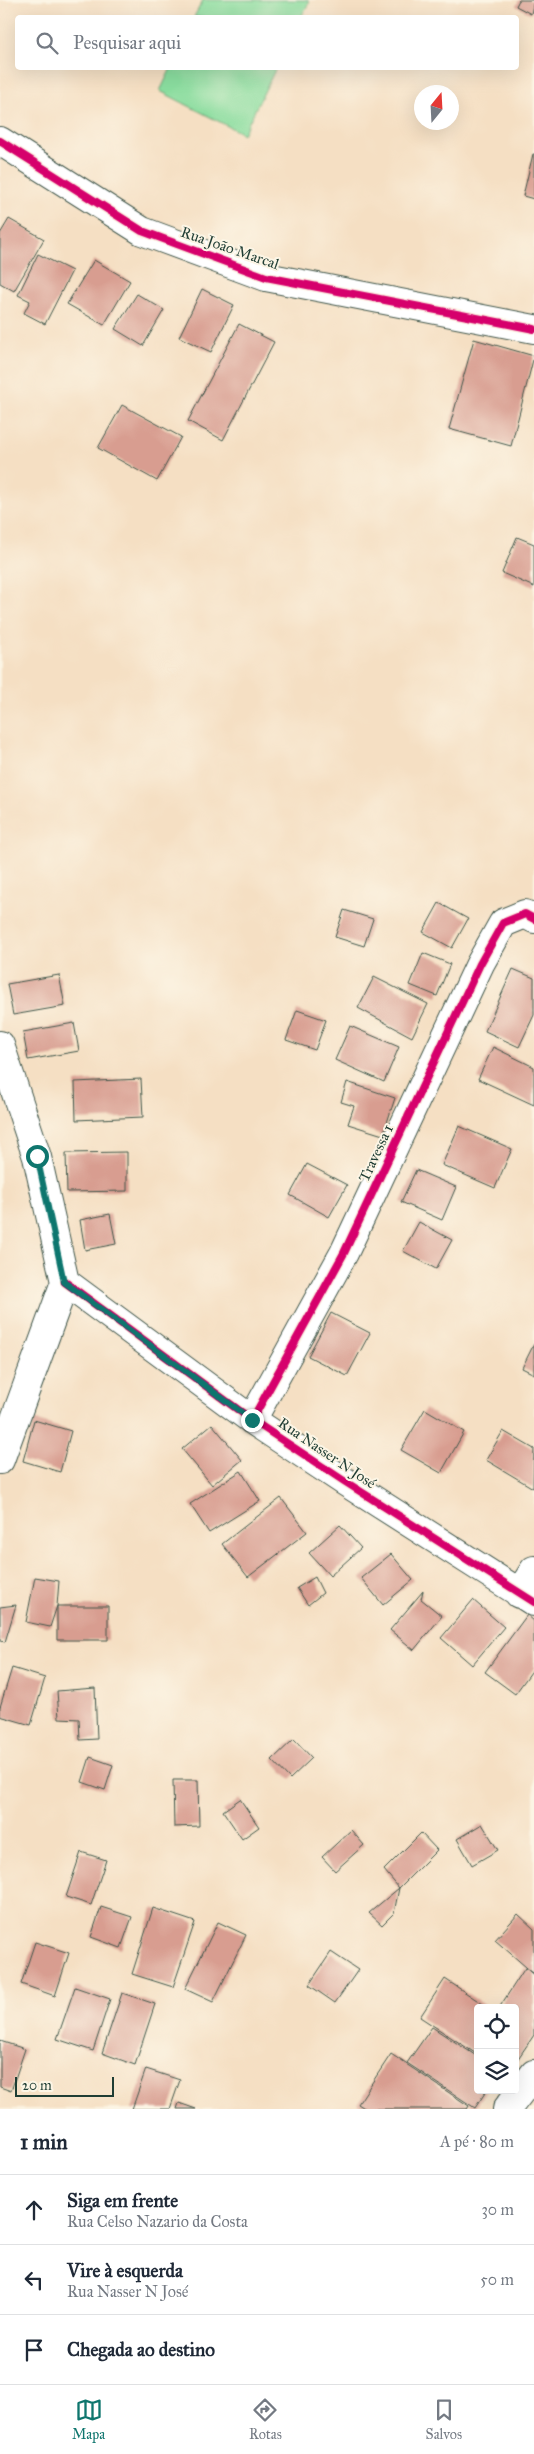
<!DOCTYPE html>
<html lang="pt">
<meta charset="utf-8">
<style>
:root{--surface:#fff;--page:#f2f2f3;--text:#1f2937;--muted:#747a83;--line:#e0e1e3;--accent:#0f766e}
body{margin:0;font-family:"IM FELL Great Primer",serif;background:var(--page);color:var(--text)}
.controls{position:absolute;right:15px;bottom:15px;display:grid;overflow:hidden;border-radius:5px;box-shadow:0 5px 20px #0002}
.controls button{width:45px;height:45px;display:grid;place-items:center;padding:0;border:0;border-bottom:1px solid var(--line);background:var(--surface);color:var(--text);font:25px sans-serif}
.compass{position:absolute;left:414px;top:85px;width:45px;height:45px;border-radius:50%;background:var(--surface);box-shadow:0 5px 20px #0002;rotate:18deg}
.scale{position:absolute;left:15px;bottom:12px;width:99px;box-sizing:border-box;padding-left:5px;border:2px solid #1f3d34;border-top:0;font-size:14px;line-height:18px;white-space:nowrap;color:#1f3d34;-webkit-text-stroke:4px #fcf5e5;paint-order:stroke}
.stop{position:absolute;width:15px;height:15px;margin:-11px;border:4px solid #0f766e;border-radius:50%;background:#fff}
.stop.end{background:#0f766e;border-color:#fff;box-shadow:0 1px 5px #0008}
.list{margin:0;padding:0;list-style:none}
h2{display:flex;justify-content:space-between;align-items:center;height:65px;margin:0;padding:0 20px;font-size:21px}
h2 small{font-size:16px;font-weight:400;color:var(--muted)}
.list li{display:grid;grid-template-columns:32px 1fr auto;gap:15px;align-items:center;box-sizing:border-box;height:70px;padding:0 20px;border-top:1px solid var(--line)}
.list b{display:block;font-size:19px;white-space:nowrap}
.list p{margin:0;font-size:16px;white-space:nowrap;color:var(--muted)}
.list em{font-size:16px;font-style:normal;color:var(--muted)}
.icon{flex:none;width:28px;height:28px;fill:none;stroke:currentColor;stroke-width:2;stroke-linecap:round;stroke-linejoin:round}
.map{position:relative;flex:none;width:534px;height:2109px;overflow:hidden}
.search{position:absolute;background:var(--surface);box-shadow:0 5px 20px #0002;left:15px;right:15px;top:15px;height:55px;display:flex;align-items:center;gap:12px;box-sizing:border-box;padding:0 18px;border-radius:5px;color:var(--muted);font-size:19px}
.sheet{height:275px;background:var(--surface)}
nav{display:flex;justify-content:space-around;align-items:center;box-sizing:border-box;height:70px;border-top:1px solid var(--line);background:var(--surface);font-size:14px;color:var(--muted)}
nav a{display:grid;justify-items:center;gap:2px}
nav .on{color:var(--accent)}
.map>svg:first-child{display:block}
.green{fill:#8add9f;stroke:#548d6a}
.building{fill:#d89d90}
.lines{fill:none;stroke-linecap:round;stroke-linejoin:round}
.minor-casing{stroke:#3f5549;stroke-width:30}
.minor{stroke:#fff;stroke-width:28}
.cycleway-casing{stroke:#fcf5e5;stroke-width:11}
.cycleway{stroke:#d6006c;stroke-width:8}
.route{stroke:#0f766e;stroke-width:6}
.labels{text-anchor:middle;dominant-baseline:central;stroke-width:4;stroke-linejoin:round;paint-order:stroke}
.street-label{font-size:15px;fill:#1f3d34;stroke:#fcf5e5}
</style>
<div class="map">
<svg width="534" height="2109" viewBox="0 0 534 2109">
<rect width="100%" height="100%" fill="#fcf5e5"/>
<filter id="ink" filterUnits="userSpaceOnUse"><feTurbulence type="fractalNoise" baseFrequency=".02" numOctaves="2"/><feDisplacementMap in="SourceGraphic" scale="10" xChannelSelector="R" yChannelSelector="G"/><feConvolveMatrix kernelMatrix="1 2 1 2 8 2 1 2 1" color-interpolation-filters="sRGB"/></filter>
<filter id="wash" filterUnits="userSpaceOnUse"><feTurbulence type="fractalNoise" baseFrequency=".0096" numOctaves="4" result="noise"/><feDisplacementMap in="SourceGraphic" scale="20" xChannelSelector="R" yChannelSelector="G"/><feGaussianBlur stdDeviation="1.12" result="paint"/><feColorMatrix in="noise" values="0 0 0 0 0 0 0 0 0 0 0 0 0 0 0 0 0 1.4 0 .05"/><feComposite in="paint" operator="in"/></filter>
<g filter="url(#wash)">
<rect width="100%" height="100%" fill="#f5dfc3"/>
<!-- green -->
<path class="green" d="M 203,0 L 308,0 L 310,1 L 301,17 L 194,17 Z
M 171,68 L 276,68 L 243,134 L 160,91 Z"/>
<g id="blocks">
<!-- building -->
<path class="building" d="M 519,0 L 534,0 L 531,14 L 516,6 Z
M 533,154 L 534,154 L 534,199 L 523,196 Z
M 9,219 L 44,239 L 14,291 L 0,283 L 0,234 Z
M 38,254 L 72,271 L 45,324 L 24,313 L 30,301 L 18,295 Z
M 94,260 L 130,281 L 104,325 L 67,304 Z
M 202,289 L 234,305 L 211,352 L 179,337 Z
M 137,294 L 164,310 L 143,346 L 115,329 Z
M 239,324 L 274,342 L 223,440 L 188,421 Z
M 474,339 L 534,356 L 511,446 L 449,429 Z
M 122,405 L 181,437 L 157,481 L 98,448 Z
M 517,537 L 534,544 L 534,587 L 502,573 Z
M 439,903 L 468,919 L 452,948 L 423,932 Z
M 344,910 L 373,919 L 364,946 L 335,937 Z
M 423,953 L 450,964 L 437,996 L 410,985 Z
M 513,969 L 534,978 L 534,1015 L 519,1047 L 485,1031 Z
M 59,975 L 65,1006 L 13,1015 L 7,984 Z
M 374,977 L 428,1004 L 412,1037 L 358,1008 Z
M 297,1010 L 326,1020 L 315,1050 L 286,1040 Z
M 74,1023 L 79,1051 L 28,1060 L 23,1032 Z
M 350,1026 L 399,1047 L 384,1082 L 335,1060 Z
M 493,1047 L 534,1067 L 534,1105 L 478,1079 Z
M 141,1079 L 143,1117 L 76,1120 L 75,1082 Z
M 347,1082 L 395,1098 L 383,1135 L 348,1124 L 354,1106 L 341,1102 Z
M 459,1126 L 512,1149 L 495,1188 L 442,1165 Z
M 127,1152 L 127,1191 L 67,1192 L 66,1153 Z
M 307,1164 L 347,1185 L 329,1217 L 290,1195 Z
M 416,1170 L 456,1187 L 442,1220 L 401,1202 Z
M 110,1214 L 116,1244 L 85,1250 L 80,1220 Z
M 419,1222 L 452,1240 L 436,1269 L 403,1251 Z
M 331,1313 L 370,1333 L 347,1376 L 308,1356 Z
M 534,1344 L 534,1374 L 522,1368 Z
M 425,1409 L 464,1432 L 441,1473 L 401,1450 Z
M 34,1420 L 71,1431 L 60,1472 L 23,1461 Z
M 212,1424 L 242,1460 L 212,1485 L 182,1449 Z
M 503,1431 L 534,1449 L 533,1488 L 486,1460 Z
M 241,1471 L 260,1501 L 209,1533 L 190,1504 Z
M 281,1498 L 307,1532 L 248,1577 L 222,1544 Z
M 340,1525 L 361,1548 L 330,1576 L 309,1553 Z
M 391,1554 L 413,1580 L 383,1605 L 361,1578 Z
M 35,1577 L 59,1581 L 57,1606 L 50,1627 L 26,1622 Z
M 315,1577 L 323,1593 L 308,1605 L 297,1588 Z
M 423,1591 L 421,1599 L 442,1616 L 414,1650 L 390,1630 Z
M 473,1600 L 504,1627 L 472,1665 L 441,1638 Z
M 16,1605 L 5,1642 L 0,1641 L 0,1607 Z
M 57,1606 L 108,1606 L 108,1640 L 57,1640 Z
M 527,1615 L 534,1621 L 534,1668 L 515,1694 L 485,1672 Z
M 12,1668 L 45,1678 L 31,1725 L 0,1716 L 0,1707 Z
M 95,1688 L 97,1739 L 80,1740 L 79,1719 L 59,1718 L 57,1691 Z
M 294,1739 L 312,1758 L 290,1779 L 272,1760 Z
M 90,1757 L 113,1765 L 105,1790 L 82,1782 Z
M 173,1780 L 198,1780 L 199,1826 L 174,1827 Z
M 240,1799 L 259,1827 L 242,1839 L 223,1811 Z
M 482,1824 L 498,1850 L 472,1865 L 457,1839 Z
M 351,1830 L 364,1845 L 335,1871 L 322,1857 Z
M 421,1833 L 437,1850 L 399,1888 L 394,1913 L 382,1925 L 369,1913 L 399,1888 L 384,1870 Z
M 81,1852 L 106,1860 L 91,1905 L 66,1897 Z
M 101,1907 L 132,1917 L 121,1948 L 91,1937 Z
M 153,1908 L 195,1922 L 173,1987 L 132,1974 Z
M 518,1914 L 534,1929 L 534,2035 L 515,2063 L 515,2008 L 499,2008 L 525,1968 L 534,1974 L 495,1940 Z
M 218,1922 L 246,1935 L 213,2002 L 185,1989 Z
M 35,1942 L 69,1953 L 55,1996 L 21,1984 Z
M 331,1952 L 358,1970 L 335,2003 L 309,1985 Z
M 445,1979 L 489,2008 L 478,2008 L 478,2055 L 420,2017 Z
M 75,1987 L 110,1999 L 93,2051 L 57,2039 Z
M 122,1993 L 155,2004 L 135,2065 L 102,2053 Z
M 432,2027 L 478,2057 L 478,2090 L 487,2090 L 475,2108 L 407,2063 Z
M 0,2041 L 25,2049 L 11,2091 L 0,2087 Z
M 391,2054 L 469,2106 L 467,2109 L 366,2109 L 358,2104 Z
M 146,2069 L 180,2080 L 170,2109 L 132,2109 Z
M 179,2103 L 196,2109 L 177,2109 Z"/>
</g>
</g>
<g filter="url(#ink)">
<use href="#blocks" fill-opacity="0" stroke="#3f5549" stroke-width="1"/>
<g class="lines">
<defs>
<path id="minor" d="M 0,141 L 142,231 L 266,277 L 534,329
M 0,1045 L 37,1157 L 65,1282
M 65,1282 L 252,1420 L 344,1481 L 534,1602
M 252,1420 L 344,1253 L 480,964 L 503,923 L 525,914 L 534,919
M 0,1460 L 65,1282
M 519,1594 L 534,1570
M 507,2109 L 534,2074"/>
</defs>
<!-- minor casing -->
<use href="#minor" class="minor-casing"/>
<!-- minor -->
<use href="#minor" class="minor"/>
<defs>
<path id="cycleway" d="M 0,141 L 142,231 L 266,277 L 534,329
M 65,1282 L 252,1420 L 344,1481 L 534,1602
M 252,1420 L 344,1253 L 480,964 L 503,923 L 525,914 L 534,919"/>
</defs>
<!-- cycleway casing -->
<use href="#cycleway" class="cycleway-casing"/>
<!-- cycleway -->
<use href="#cycleway" class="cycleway"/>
</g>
</g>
<g class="lines" filter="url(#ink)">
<!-- route -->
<path class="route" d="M 37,1156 L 64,1282 L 252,1420"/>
</g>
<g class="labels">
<!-- street labels -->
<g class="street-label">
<text transform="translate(230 248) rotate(19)">Rua João Marcal</text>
<text transform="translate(376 1153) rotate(-65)">Travessa 1</text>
<text transform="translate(327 1453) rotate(34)">Rua Nasser N José</text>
</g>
</g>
</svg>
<div class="controls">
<button><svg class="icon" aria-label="locate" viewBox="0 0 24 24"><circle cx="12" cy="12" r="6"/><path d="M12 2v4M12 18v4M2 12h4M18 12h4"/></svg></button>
<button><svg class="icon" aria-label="layers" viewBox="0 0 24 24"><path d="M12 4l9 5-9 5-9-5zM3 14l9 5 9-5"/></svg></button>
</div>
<svg class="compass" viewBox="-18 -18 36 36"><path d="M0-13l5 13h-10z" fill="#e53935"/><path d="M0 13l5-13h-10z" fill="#747a83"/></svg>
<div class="scale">20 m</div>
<div class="stop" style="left:37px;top:1156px"></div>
<div class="stop end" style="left:252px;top:1420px"></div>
<div class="search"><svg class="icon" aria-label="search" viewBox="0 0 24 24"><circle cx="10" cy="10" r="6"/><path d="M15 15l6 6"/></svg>Pesquisar aqui</div>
</div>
<section class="sheet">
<h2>1 min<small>A pé · 80 m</small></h2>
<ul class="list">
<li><svg class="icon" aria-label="ahead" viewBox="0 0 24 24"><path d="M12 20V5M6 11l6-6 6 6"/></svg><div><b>Siga em frente</b><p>Rua Celso Nazario da Costa</p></div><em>30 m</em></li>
<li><svg class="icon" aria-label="left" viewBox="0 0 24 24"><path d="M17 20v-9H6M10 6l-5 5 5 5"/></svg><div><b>Vire à esquerda</b><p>Rua Nasser N José</p></div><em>50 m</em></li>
<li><svg class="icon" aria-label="arrive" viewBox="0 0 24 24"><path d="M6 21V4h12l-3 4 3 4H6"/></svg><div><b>Chegada ao destino</b></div></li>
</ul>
</section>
<nav>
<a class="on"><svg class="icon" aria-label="map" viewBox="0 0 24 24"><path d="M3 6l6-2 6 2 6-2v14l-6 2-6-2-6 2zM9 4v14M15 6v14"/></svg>Mapa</a>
<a><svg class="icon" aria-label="directions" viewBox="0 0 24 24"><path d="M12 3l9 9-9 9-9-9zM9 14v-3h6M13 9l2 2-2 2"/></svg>Rotas</a>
<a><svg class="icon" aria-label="saved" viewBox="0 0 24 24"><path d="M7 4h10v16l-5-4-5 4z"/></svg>Salvos</a>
</nav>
